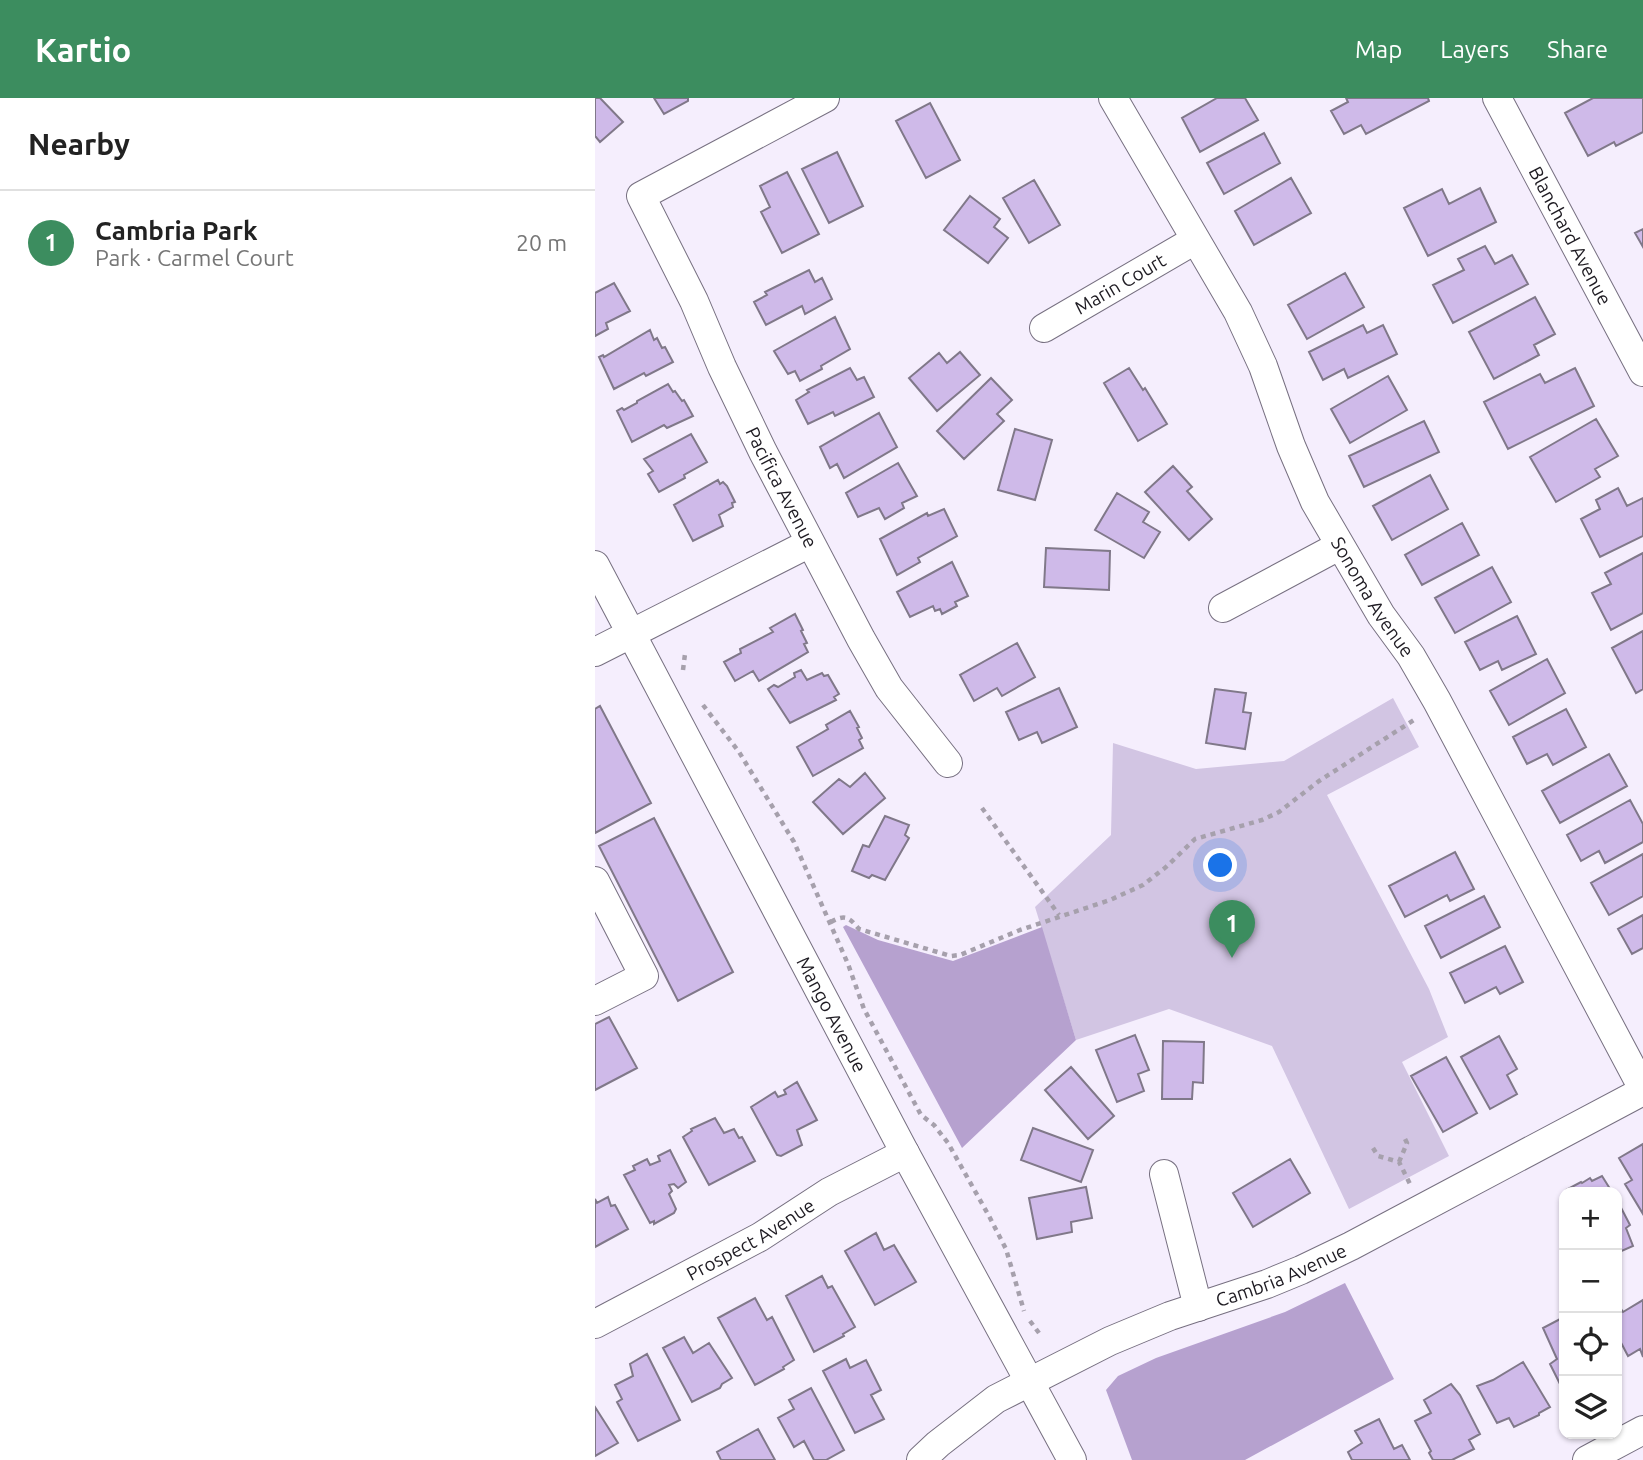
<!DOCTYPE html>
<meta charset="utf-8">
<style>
:root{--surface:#fff;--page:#f2f2f2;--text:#222;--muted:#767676;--line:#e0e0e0;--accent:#3c8d5f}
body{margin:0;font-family:Ubuntu,sans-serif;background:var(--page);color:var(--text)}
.controls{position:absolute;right:21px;bottom:21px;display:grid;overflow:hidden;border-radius:14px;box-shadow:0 2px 5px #0004}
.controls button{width:63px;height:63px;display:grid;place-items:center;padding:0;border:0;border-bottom:2px solid var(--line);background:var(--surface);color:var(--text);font:35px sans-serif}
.you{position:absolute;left:626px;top:768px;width:24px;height:24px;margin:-18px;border:5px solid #fff;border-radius:50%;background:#1a73e8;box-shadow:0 0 0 10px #1a73e833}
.badge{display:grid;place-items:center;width:46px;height:46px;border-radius:50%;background:var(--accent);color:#fff;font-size:23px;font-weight:700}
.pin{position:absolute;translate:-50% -58px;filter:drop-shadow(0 2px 4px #0008)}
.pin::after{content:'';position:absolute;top:37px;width:24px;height:21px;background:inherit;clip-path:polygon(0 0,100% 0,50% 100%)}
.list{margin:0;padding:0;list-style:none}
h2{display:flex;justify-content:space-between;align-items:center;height:91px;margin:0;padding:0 28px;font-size:30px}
h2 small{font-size:23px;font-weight:400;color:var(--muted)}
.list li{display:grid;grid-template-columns:46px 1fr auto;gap:21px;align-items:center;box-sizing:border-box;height:105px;padding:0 28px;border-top:2px solid var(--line)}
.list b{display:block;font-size:26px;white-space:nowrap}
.list p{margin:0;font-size:23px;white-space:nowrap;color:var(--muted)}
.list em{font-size:23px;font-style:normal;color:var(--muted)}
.icon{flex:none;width:38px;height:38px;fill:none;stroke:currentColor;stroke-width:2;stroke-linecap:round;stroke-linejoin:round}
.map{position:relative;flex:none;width:1048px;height:1362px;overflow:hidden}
header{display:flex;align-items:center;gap:42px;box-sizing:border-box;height:98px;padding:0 35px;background:var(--accent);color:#fff}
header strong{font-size:33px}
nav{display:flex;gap:38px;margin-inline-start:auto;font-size:24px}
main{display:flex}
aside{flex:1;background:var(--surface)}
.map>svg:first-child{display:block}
.green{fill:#d2c5e3}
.water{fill:#b6a1cf}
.building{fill:#cfbae9;stroke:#807889;stroke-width:2}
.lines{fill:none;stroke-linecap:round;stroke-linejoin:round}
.minor-casing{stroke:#777081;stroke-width:30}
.path{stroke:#a6a0ac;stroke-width:4.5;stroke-dasharray:5 5;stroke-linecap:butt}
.minor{stroke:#fff;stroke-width:28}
.labels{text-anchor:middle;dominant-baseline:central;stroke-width:5;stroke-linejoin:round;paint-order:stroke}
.street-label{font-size:19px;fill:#1e1b22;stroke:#fff}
</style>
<header>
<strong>Kartio</strong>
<nav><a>Map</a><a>Layers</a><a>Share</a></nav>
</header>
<main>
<aside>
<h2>Nearby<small></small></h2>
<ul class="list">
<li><span class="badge">1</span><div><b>Cambria Park</b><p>Park · Carmel Court</p></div><em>20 m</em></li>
</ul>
</aside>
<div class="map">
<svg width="1048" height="1362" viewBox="0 0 1048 1362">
<rect width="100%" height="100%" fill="#f5eefd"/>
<!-- green -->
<path class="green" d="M 798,600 L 824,649 L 732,697 L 834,891 L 853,939 L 807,964 L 854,1058 L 754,1111 L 677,948 L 574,911 L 481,942 L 440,809 L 516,737 L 518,645 L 601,671 L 689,663 Z"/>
<!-- water -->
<path class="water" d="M 251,827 L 283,842 L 358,863 L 447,829 L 481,942 L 367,1050 L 248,829 Z
M 750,1185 L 799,1281 L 650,1362 L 537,1362 L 511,1292 L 523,1278 L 561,1260 L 690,1214 Z"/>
<!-- building -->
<path class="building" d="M 0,0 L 5,0 L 28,24 L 5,44 L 0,38 Z
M 59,0 L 93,0 L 93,3 L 69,16 Z
M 622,0 L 650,0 L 663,22 L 605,54 L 587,20 Z
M 751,0 L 833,0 L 834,3 L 771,36 L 766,27 L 749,36 L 736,13 L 753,4 Z
M 998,0 L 1048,0 L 1048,34 L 1021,48 L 1019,44 L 993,58 L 970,15 Z
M 335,5 L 365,62 L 331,80 L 301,23 Z
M 669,35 L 685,65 L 629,96 L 612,65 Z
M 242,54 L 268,108 L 234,125 L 207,71 Z
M 192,74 L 224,136 L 187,155 L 166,114 L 175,109 L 165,88 Z
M 696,80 L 716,115 L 659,147 L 640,113 Z
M 439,82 L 465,127 L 434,145 L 408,100 Z
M 885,90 L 901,124 L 833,158 L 809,110 L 847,91 L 854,106 Z
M 375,98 L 405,121 L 399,129 L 413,140 L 393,165 L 349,132 Z
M 1048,131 L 1048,149 L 1040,135 Z
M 890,148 L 900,166 L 917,157 L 933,186 L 858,225 L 838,187 L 869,172 L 863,161 Z
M 214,172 L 220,184 L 227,180 L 237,201 L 210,216 L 207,208 L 171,227 L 159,204 L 172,197 L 170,194 Z
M 750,175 L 769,209 L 712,241 L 693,207 Z
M 19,185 L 35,213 L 11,225 L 13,231 L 0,238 L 0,195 Z
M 940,199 L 960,236 L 939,247 L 944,257 L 899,281 L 874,234 Z
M 240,219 L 255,251 L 226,268 L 227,271 L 205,283 L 200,273 L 193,276 L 179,253 Z
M 768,227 L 772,235 L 788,227 L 802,256 L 753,280 L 749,271 L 728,282 L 714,254 Z
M 55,232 L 59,242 L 62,240 L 67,250 L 70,249 L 78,264 L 51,278 L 49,275 L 19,291 L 4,259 L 8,257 L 9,259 Z
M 365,254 L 385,277 L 342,313 L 314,280 L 344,255 L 352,265 Z
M 255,270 L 262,282 L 269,279 L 279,299 L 240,318 L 238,314 L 213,326 L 201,302 L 214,294 L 212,292 Z
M 534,270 L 548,292 L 550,290 L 572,326 L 543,343 L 509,285 Z
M 980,270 L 999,308 L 913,351 L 889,304 L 945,276 L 950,285 Z
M 793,278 L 812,312 L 755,345 L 736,311 Z
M 396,280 L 417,302 L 402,316 L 409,323 L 369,361 L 342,333 Z
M 73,286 L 78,294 L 80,293 L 87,303 L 89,302 L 98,318 L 72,330 L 69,327 L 37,344 L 22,313 L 27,310 L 29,312 L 42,305 L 42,303 Z
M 284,315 L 302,349 L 249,380 L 242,366 L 235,370 L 225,349 Z
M 1001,321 L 1023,358 L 1000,371 L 1005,379 L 961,404 L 935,359 Z
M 829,323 L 844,354 L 769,389 L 754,358 Z
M 420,331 L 457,342 L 440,402 L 403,392 Z
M 96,336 L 112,364 L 89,377 L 90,380 L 64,394 L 53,376 L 58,373 L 49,361 Z
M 303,365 L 322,398 L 307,405 L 309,410 L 290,421 L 284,410 L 263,419 L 251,395 Z
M 578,368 L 597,389 L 592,393 L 617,421 L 594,442 L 550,394 Z
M 835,377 L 853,411 L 797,442 L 778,408 Z
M 123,382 L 125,386 L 128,384 L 132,388 L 140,404 L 137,405 L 138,409 L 124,417 L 128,428 L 98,443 L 79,407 Z
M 1023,390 L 1032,408 L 1048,400 L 1048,438 L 1005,459 L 986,421 L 1005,411 L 1001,402 Z
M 522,395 L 554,414 L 548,424 L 565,434 L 549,460 L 500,432 Z
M 349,411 L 362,438 L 323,460 L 325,464 L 302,477 L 285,441 L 332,415 L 333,418 Z
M 867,425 L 884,457 L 827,487 L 810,457 Z
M 451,450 L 515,453 L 514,492 L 449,489 Z
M 1048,455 L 1048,515 L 1016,532 L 997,495 L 1016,486 L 1010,475 Z
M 357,464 L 373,498 L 360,504 L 362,508 L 347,516 L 345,511 L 340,513 L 338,508 L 315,519 L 302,494 Z
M 897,469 L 916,504 L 860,535 L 840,500 Z
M 200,516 L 208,532 L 206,533 L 212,545 L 209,546 L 213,554 L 164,583 L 158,573 L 140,583 L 129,564 L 146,555 L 145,551 L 178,534 L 175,530 Z
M 922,518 L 941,556 L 907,572 L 903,563 L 885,572 L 870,544 Z
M 1048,533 L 1048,591 L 1041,595 L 1017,550 Z
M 422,545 L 440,579 L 407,598 L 402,590 L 379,603 L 365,577 Z
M 952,561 L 970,595 L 914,627 L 895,593 Z
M 206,572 L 212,582 L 227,575 L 229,578 L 233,577 L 244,596 L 239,599 L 241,602 L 195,625 L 173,591 L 179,587 L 183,589 L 200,579 L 199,575 Z
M 464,590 L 482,629 L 447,645 L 442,634 L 424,642 L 411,614 Z
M 620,591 L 651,595 L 648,614 L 656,615 L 650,651 L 611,645 Z
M 5,608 L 56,705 L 0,735 L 0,611 Z
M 971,611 L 991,649 L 958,667 L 952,656 L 932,666 L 918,639 Z
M 255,613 L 264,629 L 262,630 L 267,640 L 264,642 L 268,650 L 218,678 L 202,649 L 233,631 L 231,627 Z
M 1014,656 L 1032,688 L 965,725 L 947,693 Z
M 270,675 L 290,700 L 248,736 L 218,704 L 244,681 L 255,689 Z
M 1035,702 L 1048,726 L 1048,744 L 1010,765 L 1004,753 L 986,763 L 972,737 Z
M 290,718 L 314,727 L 310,737 L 314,740 L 290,782 L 277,777 L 274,780 L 257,773 L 268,747 L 274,749 Z
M 59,720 L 138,874 L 83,903 L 4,748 Z
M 860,754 L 879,791 L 855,803 L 852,797 L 810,819 L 794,788 Z
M 1048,756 L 1048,798 L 1014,817 L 996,785 Z
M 889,798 L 905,829 L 846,860 L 830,828 Z
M 1048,817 L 1048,850 L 1037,856 L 1023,831 Z
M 910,848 L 928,884 L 905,896 L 901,889 L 870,905 L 855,875 Z
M 14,919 L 42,970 L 0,992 L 0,926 Z
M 540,937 L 554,972 L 543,976 L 549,993 L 522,1004 L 501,952 Z
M 904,938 L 922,971 L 912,977 L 922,996 L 895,1011 L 866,959 Z
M 568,943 L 609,944 L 608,985 L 598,984 L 597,1001 L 567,1001 Z
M 851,959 L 882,1015 L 848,1034 L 816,978 Z
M 476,969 L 519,1018 L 493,1041 L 450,992 Z
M 202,984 L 222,1022 L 202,1032 L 207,1047 L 186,1058 L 182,1057 L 156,1009 L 180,994 L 183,999 L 191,996 L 189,992 Z
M 120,1020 L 129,1035 L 139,1031 L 144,1040 L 147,1039 L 160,1063 L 114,1087 L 88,1039 L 97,1033 L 96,1031 Z
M 438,1030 L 498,1052 L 486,1084 L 426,1062 Z
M 1048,1046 L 1048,1116 L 1030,1086 L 1037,1082 L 1024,1060 Z
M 75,1052 L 91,1084 L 83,1090 L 79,1086 L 74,1087 L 77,1093 L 74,1096 L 81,1111 L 79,1115 L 59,1126 L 59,1123 L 55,1125 L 29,1077 L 40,1072 L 38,1068 L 52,1061 L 55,1067 L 65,1063 L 63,1058 Z
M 695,1061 L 715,1095 L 658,1129 L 638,1095 Z
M 1007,1078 L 1017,1094 L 972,1094 L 971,1092 L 986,1084 L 987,1085 L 995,1080 L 997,1083 Z
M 491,1089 L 497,1120 L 476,1124 L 477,1134 L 442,1141 L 434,1100 Z
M 13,1099 L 16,1108 L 20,1107 L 33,1131 L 0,1149 L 0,1101 L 2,1105 Z
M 1022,1102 L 1035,1127 L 1031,1130 L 1038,1148 L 1022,1155 Z
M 281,1135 L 289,1152 L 299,1147 L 321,1184 L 280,1207 L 250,1153 Z
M 227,1178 L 233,1190 L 237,1188 L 260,1229 L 248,1236 L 249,1238 L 219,1254 L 191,1198 Z
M 160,1200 L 172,1222 L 177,1219 L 199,1262 L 188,1269 L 189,1271 L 160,1287 L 123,1220 Z
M 1048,1202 L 1048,1259 L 1045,1251 L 1033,1258 L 1022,1237 L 1022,1214 L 1026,1211 L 1028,1214 Z
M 969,1219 L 969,1294 L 955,1266 L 962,1261 L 948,1230 Z
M 89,1239 L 98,1255 L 114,1245 L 137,1280 L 127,1286 L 125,1290 L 97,1304 L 68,1250 Z
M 52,1256 L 85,1322 L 43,1343 L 22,1304 L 27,1301 L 20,1287 L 38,1278 L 35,1266 Z
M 251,1261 L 255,1270 L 271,1262 L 286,1292 L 276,1297 L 289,1321 L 260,1335 L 228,1273 Z
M 928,1264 L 955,1309 L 944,1315 L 944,1317 L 919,1329 L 914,1320 L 902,1325 L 882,1288 L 898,1282 Z
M 856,1286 L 865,1297 L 885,1336 L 874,1342 L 879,1351 L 857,1362 L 838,1362 L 834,1355 L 836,1353 L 820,1323 L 836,1315 L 829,1302 Z
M 216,1290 L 249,1352 L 231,1362 L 219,1362 L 209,1343 L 199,1349 L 183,1320 L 199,1311 L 194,1302 Z
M 0,1309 L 23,1345 L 0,1358 Z
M 784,1321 L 799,1351 L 807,1347 L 815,1362 L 757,1362 L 753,1354 L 767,1345 L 760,1333 Z
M 163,1331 L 180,1362 L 126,1362 L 122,1354 Z"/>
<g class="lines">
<defs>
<g id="minor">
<path id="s1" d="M 230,0 L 46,98 L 99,203 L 127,269 L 168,354 L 266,541 L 294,590 L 353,665"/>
<path id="s2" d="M 518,0 L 643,214 L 668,268 L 696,348 L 720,404 L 786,517 L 816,558 L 842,603 L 1048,991"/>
<path id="s3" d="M 902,0 L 1048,274"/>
<path id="s4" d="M 449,230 L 600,142"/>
<path id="s5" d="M 0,467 L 310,1055 L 477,1362"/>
<path d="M 628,510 L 744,448"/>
<path d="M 0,554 L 215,445"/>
<path d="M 0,783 L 49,878 L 0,903"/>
<path d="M 569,1076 L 603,1209"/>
<path id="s6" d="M 0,1226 L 165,1139 L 234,1094 L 310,1055"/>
<path id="s7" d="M 326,1362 L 343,1346 L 401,1301 L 515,1243 L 575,1218 L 672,1186 L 706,1172 L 756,1148 L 1048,993"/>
<path d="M 992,1362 L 1048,1332"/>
</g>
</defs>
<!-- minor casing -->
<use href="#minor" class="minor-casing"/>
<!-- path -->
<path class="path" d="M 88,572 L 90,556
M 108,607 L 144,654 L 199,744 L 253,866 L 269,911 L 326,1017 L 339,1027 L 353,1045 L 394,1118 L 411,1151 L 429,1213
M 387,710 L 464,817
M 236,824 C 250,816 254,819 264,831 L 356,858 L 365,857 L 425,832 L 515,802 L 548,787 L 571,769 L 600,741 L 667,722 L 684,714 L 724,683 L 822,620
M 778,1050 L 783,1058 L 804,1064 L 815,1086
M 804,1064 L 812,1045 L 809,1039
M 435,1223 L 447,1239"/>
<!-- minor -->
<use href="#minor" class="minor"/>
</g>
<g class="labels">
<!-- street labels -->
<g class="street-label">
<text stroke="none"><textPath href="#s3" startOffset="156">Blanchard Avenue</textPath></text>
<text stroke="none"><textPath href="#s4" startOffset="88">Marin Court</textPath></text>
<text stroke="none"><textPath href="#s1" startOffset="532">Pacifica Avenue</textPath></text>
<text stroke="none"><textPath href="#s2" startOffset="564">Sonoma Avenue</textPath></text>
<text stroke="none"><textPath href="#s5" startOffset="508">Mango Avenue</textPath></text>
<text stroke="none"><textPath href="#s6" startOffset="177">Prospect Avenue</textPath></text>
<text stroke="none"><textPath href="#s7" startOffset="408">Cambria Avenue</textPath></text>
</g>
</g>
</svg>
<div class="controls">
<button>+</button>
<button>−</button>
<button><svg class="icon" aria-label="locate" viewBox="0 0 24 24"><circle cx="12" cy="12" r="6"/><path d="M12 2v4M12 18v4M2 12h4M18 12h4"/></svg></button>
<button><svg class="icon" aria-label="layers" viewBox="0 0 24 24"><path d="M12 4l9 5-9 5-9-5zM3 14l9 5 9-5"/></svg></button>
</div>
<div class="you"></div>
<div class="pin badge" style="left:637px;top:860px">1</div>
</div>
</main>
